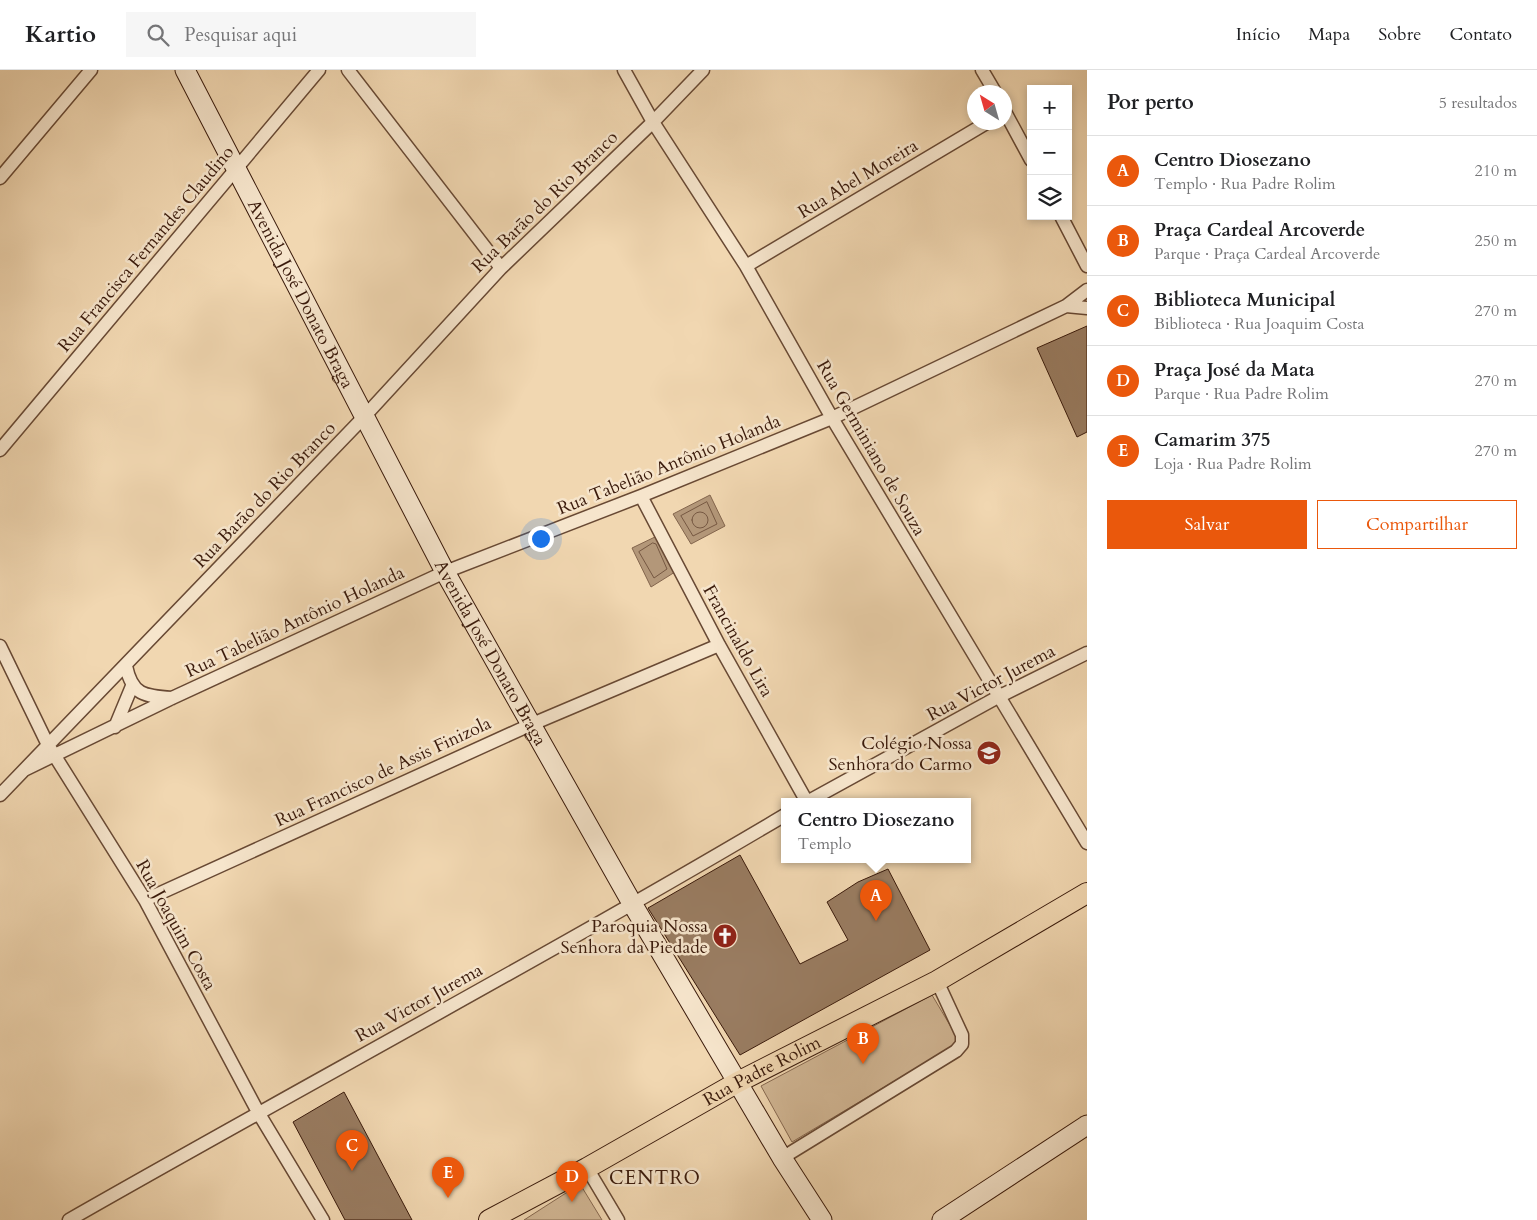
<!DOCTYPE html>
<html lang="pt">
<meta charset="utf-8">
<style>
:root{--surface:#fff;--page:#f6f6f6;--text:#202124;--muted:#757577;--line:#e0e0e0;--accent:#ea580c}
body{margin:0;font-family:Cardo,serif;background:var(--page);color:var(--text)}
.controls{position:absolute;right:15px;top:15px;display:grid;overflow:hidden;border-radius:0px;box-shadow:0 2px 8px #0003}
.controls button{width:45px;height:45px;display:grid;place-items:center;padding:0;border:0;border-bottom:1px solid var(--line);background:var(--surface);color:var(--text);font:25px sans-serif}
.compass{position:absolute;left:967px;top:15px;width:45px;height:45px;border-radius:50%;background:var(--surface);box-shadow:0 2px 8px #0003;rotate:323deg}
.you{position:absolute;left:540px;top:468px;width:18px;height:18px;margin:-12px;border:4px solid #fff;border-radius:50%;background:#1a73e8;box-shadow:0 0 0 8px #1a73e833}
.badge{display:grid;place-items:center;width:32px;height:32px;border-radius:50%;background:var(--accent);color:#fff;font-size:16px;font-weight:700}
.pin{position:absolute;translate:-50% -41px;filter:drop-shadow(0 1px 2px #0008)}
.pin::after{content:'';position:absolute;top:26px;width:18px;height:15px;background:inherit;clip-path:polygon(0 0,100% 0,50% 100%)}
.popup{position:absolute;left:781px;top:728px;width:190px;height:65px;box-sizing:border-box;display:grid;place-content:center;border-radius:0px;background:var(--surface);filter:drop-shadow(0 1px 4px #0005);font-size:16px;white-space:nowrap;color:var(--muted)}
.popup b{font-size:19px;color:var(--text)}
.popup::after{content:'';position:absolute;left:50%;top:100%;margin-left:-10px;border:10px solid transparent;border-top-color:var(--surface)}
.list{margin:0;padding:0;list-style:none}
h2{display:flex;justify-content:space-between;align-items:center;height:65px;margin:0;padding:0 20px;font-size:21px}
h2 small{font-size:16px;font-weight:400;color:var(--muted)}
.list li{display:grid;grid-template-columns:32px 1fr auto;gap:15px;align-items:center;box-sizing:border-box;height:70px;padding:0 20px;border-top:1px solid var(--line)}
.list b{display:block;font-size:19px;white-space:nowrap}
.list p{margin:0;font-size:16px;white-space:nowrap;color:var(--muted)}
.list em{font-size:16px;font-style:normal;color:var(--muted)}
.actions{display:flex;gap:10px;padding:15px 20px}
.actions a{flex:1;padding:11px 0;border:1px solid var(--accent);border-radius:0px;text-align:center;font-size:18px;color:var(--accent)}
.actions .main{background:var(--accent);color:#fff}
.icon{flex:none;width:28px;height:28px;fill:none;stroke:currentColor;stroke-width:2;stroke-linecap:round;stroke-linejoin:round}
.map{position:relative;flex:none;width:1087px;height:1150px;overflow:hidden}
header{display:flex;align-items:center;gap:30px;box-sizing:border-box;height:70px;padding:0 25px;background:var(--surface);border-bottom:1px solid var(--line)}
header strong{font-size:24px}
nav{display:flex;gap:28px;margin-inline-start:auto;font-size:18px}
.search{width:350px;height:45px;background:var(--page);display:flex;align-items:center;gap:12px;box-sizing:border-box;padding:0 18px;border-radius:0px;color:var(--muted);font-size:19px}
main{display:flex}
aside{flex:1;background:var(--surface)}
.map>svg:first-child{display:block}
.green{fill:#d2b795;stroke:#866850}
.water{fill:#b39779;stroke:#83654d}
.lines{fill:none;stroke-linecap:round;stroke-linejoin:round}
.shore{stroke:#765842;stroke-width:1}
.building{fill:#997c61;stroke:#3a1a0b}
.minor-casing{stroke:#684934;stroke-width:15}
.secondary-casing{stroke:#3a1a0b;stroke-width:21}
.primary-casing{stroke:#3a1a0b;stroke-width:22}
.minor{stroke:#f6e5cc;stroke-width:12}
.secondary{stroke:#f6e5cc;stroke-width:19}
.primary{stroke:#f1d7b1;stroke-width:20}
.labels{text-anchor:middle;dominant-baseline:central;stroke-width:5;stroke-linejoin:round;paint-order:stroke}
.street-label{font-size:18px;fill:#3a1a0b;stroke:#f6e5cc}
.poi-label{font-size:18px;fill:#3a1a0b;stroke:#f6e5cc;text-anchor:end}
.neighbourhood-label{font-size:19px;letter-spacing:1px;fill:#3a1a0b;stroke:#f6e5cc}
</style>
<header>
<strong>Kartio</strong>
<div class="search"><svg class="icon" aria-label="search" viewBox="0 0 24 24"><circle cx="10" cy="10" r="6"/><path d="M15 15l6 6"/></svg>Pesquisar aqui</div>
<nav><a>Início</a><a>Mapa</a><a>Sobre</a><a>Contato</a></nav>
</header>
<main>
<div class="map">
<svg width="1087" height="1150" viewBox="0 0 1087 1150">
<rect width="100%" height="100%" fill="#f1d7b1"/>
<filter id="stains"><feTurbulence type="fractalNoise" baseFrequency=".004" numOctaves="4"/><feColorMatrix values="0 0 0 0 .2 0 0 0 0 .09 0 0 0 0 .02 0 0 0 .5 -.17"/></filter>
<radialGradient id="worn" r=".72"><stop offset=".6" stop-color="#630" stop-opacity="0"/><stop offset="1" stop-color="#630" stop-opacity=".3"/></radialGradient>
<!-- green -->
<path class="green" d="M 932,925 L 960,972 L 792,1072 L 761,1016 Z
M 580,1114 L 602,1150 L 524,1150 Z"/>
<!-- water -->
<path class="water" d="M 710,425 L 725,456 L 691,474 L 673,444 Z
M 657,466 L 675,502 L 651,517 L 632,478 Z"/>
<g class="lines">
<!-- shore -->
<path class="shore" d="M 707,432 L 717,454 L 693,466 L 681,446 Z
M692 450a8 8 0 1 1 16 0a8 8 0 1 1-16 0Z
M 653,473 L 656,474 L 667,499 L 654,508 L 639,482 Z"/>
</g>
<!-- building -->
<path class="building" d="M 1087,256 L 1087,362 L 1077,367 L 1037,278 Z
M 740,785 L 800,894 L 848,870 L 827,832 L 858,812 L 888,799 L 930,880 L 740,985 L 648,838 Z
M 344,1022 L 412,1150 L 345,1150 L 293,1052 Z"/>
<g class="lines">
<defs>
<path id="minor" d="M 348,0 L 501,198
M 624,0 L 653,52 L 746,196 L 832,348 L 1087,773
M 982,0 L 995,22
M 1004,40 L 1031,90
M 0,108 L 91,0
M 1061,146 L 1087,196
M 746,196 L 988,52
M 1066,236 L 1087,238
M 0,380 L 319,0
M 641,426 L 719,575 L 807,732
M 0,576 L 48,675 L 145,830 L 258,1042 L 323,1150
M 126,596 C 132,625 144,626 172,628
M 115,657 L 132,616
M 24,700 L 172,628 L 445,502 L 641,426 L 832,348 L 1066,236 L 1087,220
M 0,725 L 363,348 L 501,198 L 653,52 L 703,0
M 807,732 L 998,627 L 1087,583
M 145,830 L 530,655 L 719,575
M 782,1088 L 956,981 L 962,974 L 962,965 L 937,911
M 587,1098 L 618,1150
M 69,1150 C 307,1014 549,885 785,745"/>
<g id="secondary">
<path id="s1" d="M 185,0 L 445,502 L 633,835 L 782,1088 L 822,1150"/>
<path d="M 942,1150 L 1087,1055"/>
</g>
<g id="primary">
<path id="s2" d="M 489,1150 L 587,1098 L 738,1012 L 937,911 L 1087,823"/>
</g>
</defs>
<!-- minor casing -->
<use href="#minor" class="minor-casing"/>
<!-- secondary casing -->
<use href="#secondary" class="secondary-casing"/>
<!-- primary casing -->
<use href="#primary" class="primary-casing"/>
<!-- minor -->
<use href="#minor" class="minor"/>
<!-- secondary -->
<use href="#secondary" class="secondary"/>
<!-- primary -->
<use href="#primary" class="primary"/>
</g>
<!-- icons -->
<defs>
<symbol id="school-disc" viewBox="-11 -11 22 22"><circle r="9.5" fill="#8f2418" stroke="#f6e5cc"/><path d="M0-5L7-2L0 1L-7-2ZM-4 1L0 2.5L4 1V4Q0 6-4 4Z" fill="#fff"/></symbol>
<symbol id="church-disc" viewBox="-11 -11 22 22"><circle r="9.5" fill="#8f2418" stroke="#f6e5cc"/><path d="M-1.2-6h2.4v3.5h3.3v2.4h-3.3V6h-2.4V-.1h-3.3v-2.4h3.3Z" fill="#fff"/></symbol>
</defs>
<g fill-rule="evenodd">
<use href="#school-disc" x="975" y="669" width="28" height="28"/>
<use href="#church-disc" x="711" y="852" width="28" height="28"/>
</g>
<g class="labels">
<!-- street labels -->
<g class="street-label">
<text transform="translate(858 109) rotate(-31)">Rua Abel Moreira</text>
<text transform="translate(545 132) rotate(-44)">Rua Barāo do Rio Branco</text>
<text transform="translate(146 179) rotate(-50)">Rua Francisca Fernandes Claudino</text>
<text stroke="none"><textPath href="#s1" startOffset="252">Avenida José Donato Braga</textPath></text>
<text transform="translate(871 378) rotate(60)">Rua Germiniano de Souza</text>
<text transform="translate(669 395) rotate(-22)">Rua Tabelião Antônio Holanda</text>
<text transform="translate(265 425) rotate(-46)">Rua Barāo do Rio Branco</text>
<text transform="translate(295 552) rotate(-25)">Rua Tabelião Antônio Holanda</text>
<text transform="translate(738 571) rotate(61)">Francinaldo Lira</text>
<text stroke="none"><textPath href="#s1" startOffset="658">Avenida José Donato Braga</textPath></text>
<text transform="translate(991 613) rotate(-28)">Rua Victor Jurema</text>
<text transform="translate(383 702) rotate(-25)">Rua Francisco de Assis Finizola</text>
<text transform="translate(176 855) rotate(61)">Rua Joaquim Costa</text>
<text transform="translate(419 933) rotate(-29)">Rua Victor Jurema</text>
<text stroke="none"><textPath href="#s2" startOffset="311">Rua Padre Rolim</textPath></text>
</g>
<!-- poi labels -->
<g class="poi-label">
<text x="972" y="673">Colégio Nossa<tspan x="972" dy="21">Senhora do Carmo</tspan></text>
<text x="708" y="856">Paroquia Nossa<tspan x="708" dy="21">Senhora da Piedade</tspan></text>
</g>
<!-- neighbourhood labels -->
<g class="neighbourhood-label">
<text x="655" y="1108">CENTRO</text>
</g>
</g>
<rect width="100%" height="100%" filter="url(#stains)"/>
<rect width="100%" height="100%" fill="url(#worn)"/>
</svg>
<div class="controls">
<button>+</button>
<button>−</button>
<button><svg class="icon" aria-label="layers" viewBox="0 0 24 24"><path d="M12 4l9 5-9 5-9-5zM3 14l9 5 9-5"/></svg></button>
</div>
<svg class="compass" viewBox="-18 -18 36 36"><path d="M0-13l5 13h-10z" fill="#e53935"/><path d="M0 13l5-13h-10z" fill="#757577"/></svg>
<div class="you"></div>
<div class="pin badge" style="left:876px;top:851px">A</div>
<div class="popup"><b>Centro Diosezano</b>Templo</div>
<div class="pin badge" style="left:863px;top:994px">B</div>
<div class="pin badge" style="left:352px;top:1101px">C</div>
<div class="pin badge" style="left:572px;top:1132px">D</div>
<div class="pin badge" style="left:448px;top:1128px">E</div>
</div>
<aside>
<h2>Por perto<small>5 resultados</small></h2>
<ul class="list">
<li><span class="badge">A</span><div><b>Centro Diosezano</b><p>Templo · Rua Padre Rolim</p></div><em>210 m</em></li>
<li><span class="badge">B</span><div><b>Praça Cardeal Arcoverde</b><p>Parque · Praça Cardeal Arcoverde</p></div><em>250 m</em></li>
<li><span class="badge">C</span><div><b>Biblioteca Municipal</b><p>Biblioteca · Rua Joaquim Costa</p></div><em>270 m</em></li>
<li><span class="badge">D</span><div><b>Praça José da Mata</b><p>Parque · Rua Padre Rolim</p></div><em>270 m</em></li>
<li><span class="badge">E</span><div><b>Camarim 375</b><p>Loja · Rua Padre Rolim</p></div><em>270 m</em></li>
</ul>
<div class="actions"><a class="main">Salvar</a><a>Compartilhar</a></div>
</aside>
</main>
